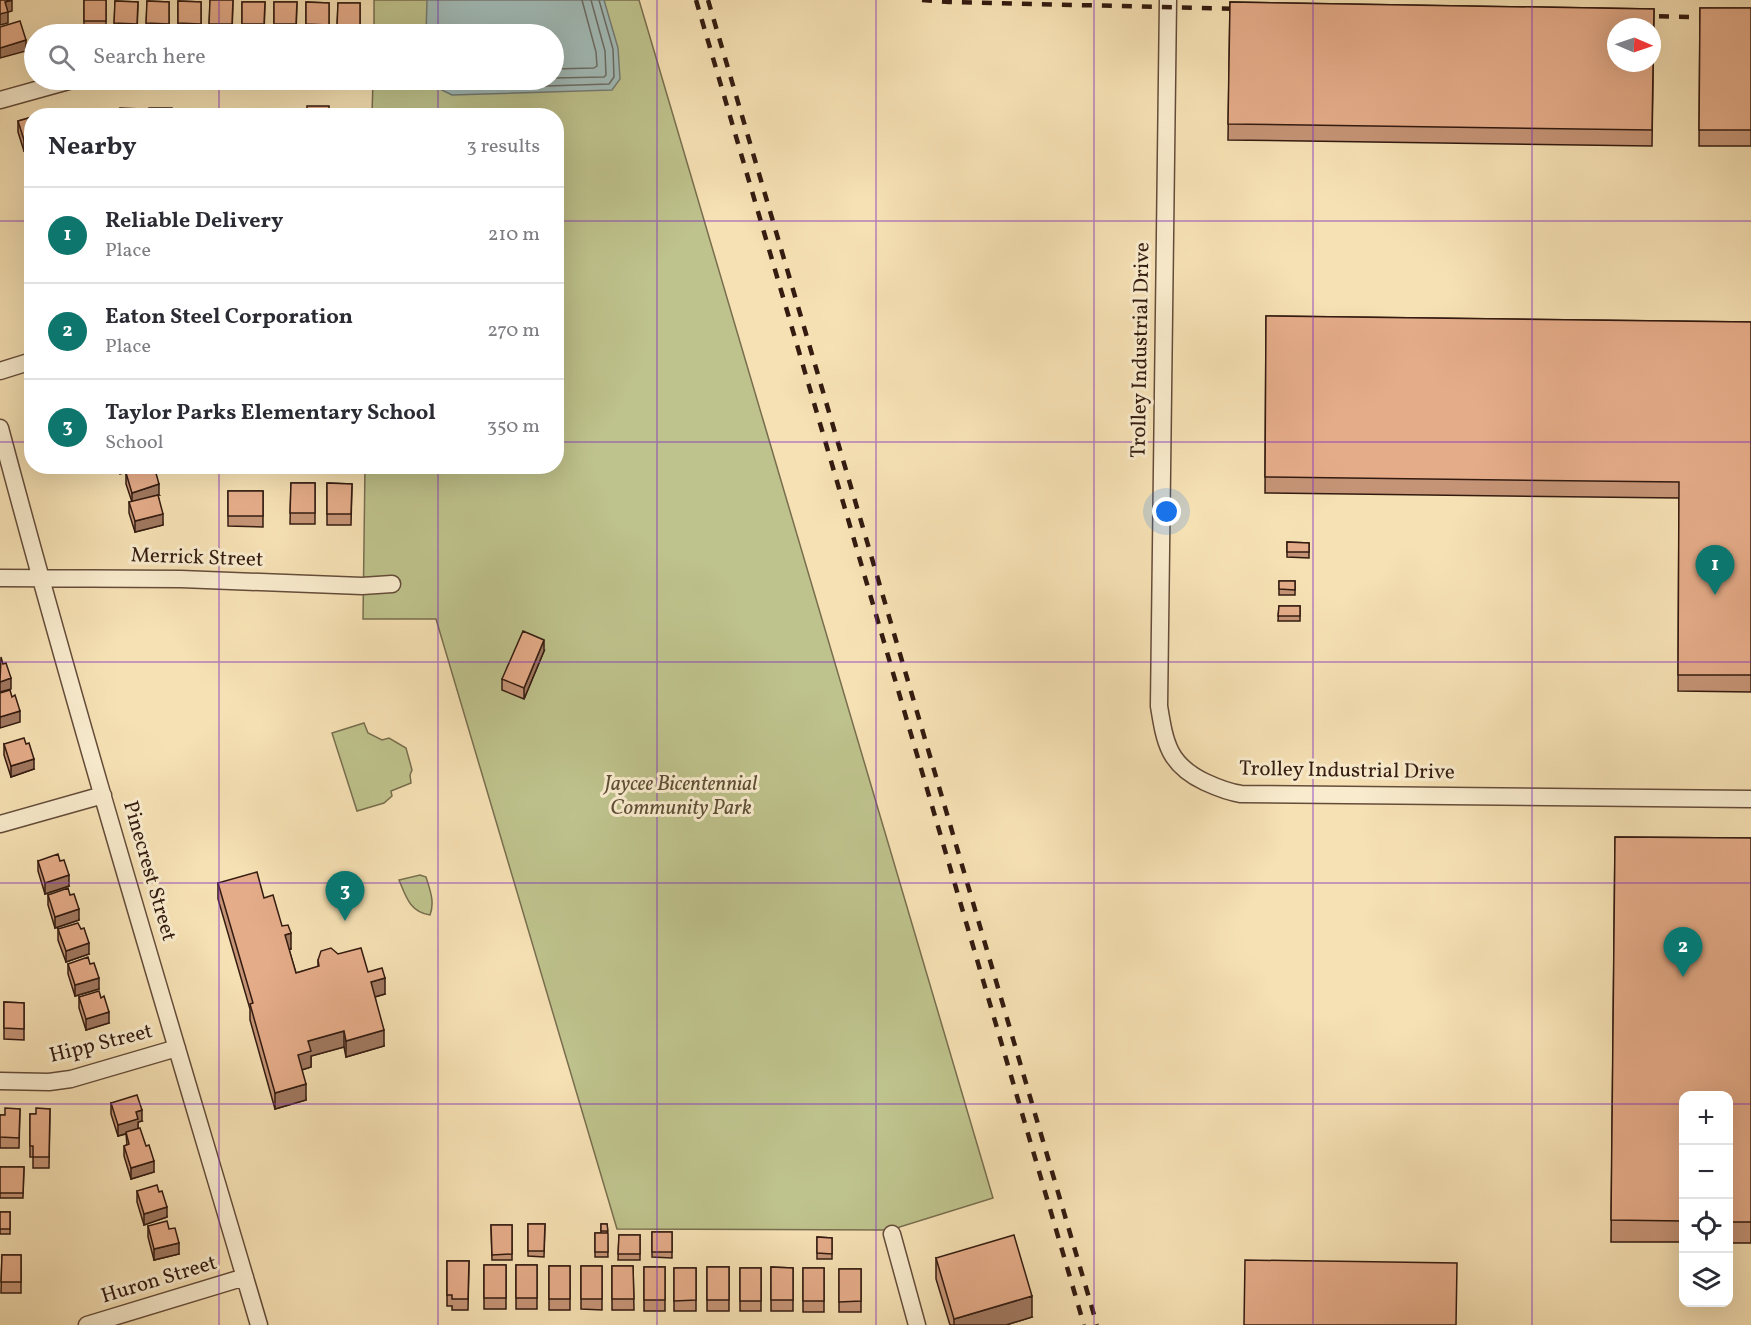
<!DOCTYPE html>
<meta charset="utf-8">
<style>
:root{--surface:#fff;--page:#f7f7f7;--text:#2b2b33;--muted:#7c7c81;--line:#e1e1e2;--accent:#0f766e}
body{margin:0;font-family:Vollkorn,serif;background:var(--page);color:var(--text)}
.controls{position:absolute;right:18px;bottom:18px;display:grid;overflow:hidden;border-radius:12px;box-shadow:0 6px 24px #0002}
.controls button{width:54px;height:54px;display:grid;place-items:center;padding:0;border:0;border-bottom:2px solid var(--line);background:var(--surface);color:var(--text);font:30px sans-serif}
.compass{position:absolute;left:1607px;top:18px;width:54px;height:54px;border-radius:50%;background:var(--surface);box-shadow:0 6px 24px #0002;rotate:92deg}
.you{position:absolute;left:1167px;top:512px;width:21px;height:21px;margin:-15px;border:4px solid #fff;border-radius:50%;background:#1a73e8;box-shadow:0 0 0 9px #1a73e833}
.badge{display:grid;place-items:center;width:39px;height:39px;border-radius:50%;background:var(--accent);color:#fff;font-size:20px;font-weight:700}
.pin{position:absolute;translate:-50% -50px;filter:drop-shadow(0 2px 3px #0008)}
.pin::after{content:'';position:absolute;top:32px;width:21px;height:18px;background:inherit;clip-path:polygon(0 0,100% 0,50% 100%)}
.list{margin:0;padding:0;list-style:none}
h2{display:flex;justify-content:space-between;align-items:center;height:78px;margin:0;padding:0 24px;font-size:26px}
h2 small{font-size:20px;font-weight:400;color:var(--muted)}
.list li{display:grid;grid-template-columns:39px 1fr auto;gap:18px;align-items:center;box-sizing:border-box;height:96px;padding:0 24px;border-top:2px solid var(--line)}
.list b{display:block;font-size:22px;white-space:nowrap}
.list p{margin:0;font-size:20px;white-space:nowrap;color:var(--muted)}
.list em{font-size:20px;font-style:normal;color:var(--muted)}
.icon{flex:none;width:33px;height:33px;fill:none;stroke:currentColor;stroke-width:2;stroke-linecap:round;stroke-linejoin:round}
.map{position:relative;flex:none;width:1751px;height:1325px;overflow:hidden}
.search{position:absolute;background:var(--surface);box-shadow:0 6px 24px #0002;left:24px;top:24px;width:540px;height:66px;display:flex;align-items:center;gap:15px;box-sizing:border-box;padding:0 21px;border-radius:33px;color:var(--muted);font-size:22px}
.panel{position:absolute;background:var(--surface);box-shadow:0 6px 24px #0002;left:24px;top:108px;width:540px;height:366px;border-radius:24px}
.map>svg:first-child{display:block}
.green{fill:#bec28c;stroke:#786e4e;stroke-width:1.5}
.water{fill:#a1bbb8;stroke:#757b75;stroke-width:1.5}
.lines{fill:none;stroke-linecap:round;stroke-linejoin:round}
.shore{stroke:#6a6b64;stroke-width:1.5}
.street-casing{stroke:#644c39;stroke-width:19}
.street{stroke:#f9ecce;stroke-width:16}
.rail{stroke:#331b10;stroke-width:4.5;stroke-dasharray:10 10;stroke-linecap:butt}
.wall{fill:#c59476;stroke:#331b10;stroke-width:1.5}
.shaded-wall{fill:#a07860;stroke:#331b10;stroke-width:1.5}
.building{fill:#e5ac89;stroke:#331b10;stroke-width:1.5;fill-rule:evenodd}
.grid{fill:none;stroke:#7b2cbf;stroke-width:1.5;stroke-opacity:0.55}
.labels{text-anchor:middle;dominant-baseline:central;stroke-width:6;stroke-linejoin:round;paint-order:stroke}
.street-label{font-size:21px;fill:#331b10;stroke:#f9ecce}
.park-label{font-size:21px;font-style:italic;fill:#5d4d35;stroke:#f9ecce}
</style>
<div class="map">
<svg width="1751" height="1325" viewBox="0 0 1751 1325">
<rect width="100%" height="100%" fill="#f6e1b4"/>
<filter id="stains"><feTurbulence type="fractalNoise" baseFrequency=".00333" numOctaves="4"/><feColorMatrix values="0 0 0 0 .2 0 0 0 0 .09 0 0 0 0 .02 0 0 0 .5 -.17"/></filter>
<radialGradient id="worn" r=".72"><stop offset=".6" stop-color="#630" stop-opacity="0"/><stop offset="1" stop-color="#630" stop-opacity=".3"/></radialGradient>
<!-- green -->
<path class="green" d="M 374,0 L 639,0 L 993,1198 L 890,1230 L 617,1229 L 436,619 L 363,619 L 365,467 L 556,466 L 556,116 L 372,115 L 373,80 L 554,80 L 554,34 L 374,34 Z
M 364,723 L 368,733 L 382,740 L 389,738 L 406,748 L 412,770 L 410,775 L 411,783 L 391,791 L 392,796 L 384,803 L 357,811 L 332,733 Z
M 420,875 L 426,877 C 430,890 435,902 430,915 C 410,912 406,897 399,880 Z"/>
<!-- water -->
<path class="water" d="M 427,0 L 604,0 L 618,48 L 620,79 L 612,90 L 452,95 L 426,82 L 426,80 L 554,80 L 554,34 L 426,34 Z"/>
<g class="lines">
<!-- shore -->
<path class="shore" d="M 554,69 L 594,68 L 597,66 L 596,52 L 582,0
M 554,78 L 604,77 L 606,75 L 605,51 L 591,0
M 434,80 L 454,89 L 609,84 L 614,77 L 613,49 L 599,0"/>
<defs>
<path id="street" d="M 1168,0 L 1159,706 C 1165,744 1169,765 1205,782 C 1218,788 1228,792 1241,794 L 1751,799
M 0,100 L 72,80
M 0,371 L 32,361
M 0,428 C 80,729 171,1027 259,1325
M 0,578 L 181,579 L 362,586 L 392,584
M 0,824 L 103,795
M 0,1081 L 49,1082 L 71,1079 L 177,1048
M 892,1234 L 917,1325
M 87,1325 L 245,1277"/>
</defs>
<!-- street casing -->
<use href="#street" class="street-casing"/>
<!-- street -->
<use href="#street" class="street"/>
<!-- rail -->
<path class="rail" d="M 696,0 L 1084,1325
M 708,0 L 1097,1325
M 922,0 L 949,2 L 1246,9
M 1639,16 L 1751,18"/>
</g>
<!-- wall -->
<path class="wall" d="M 84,0 L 106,0 L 106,32 L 84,32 Z
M 210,0 L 233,0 L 232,34 L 209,34 Z
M 115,1 L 138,2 L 137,34 L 114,34 Z
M 147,1 L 169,2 L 169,34 L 146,34 Z
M 178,1 L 201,2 L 201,34 L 178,34 Z
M 242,2 L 265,2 L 264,34 L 242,34 Z
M 274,2 L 297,2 L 296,34 L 274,34 Z
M 306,2 L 329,3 L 329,34 L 306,34 Z
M 1230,2 L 1654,9 L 1652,146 L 1228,140 Z
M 338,3 L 360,3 L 360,34 L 337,34 Z
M 1700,8 L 1751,8 L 1751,146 L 1699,146 Z
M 32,117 L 32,149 L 24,151 L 18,132 L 18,121 Z
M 32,150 L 32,171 L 29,162 L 29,151 Z
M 1266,316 L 1751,322 L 1751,692 L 1678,691 L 1679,498 L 1265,493 Z
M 126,473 L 159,495 L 158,495 L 163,525 L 135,532 L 129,513 L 129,502 L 132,502 L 126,484 Z
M 291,483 L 315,483 L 315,524 L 290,524 Z
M 327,483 L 352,484 L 351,525 L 327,525 Z
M 228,491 L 263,491 L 263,527 L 228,526 Z
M 1287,542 L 1309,543 L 1309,558 L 1287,557 Z
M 1279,581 L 1295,581 L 1295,595 L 1279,595 Z
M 1279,606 L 1300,606 L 1300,621 L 1278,621 Z
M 544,651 L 524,699 L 502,690 L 502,679 Z
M 4,744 L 34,769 L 11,777 L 4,755 Z
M 1615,837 L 1751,838 L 1751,1243 L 1728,1243 L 1728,1095 L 1683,1095 L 1683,1242 L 1611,1242 Z
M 38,861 L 69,886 L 45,894 L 38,871 Z
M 218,883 L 264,898 L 282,926 L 291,949 L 289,950 L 296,973 L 318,967 L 318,960 L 338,954 L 368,972 L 385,994 L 375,997 L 384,1046 L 346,1057 L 344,1047 L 311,1056 L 311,1067 L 302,1070 L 306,1100 L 275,1109 L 250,1020 L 250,1009 L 218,899 Z
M 48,895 L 70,895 L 79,920 L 55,928 L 48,905 Z
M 58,929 L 89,954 L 66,962 L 58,940 Z
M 68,964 L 90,964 L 99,989 L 75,996 L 68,974 Z
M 79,997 L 109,1023 L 86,1030 L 79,1008 Z
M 4,1002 L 24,1003 L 24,1040 L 4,1039 Z
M 111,1103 L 142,1121 L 138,1122 L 138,1129 L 154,1172 L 131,1179 L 124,1156 L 124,1146 L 127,1145 L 126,1134 L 118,1136 L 111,1114 Z
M 20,1109 L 19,1148 L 0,1148 L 0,1115 L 5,1115 Z
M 50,1109 L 49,1168 L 33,1168 L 33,1157 L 30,1157 L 30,1114 L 36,1114 Z
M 0,1167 L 24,1167 L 23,1198 L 0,1198 Z
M 137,1191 L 159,1192 L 167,1217 L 144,1225 L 137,1202 Z
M 0,1212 L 10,1212 L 10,1234 L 0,1234 Z
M 528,1224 L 545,1224 L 544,1257 L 528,1256 Z
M 601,1224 L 607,1224 L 608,1257 L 595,1257 L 595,1233 L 601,1233 Z
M 491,1225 L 512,1225 L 512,1260 L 492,1260 Z
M 148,1226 L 169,1229 L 179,1254 L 154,1260 L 148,1237 Z
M 652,1232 L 672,1232 L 672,1258 L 652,1257 Z
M 619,1235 L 640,1235 L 640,1260 L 618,1260 Z
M 817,1237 L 832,1238 L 832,1259 L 817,1259 Z
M 2,1255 L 21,1255 L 21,1293 L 1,1293 Z
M 936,1258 L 1032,1317 L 1006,1325 L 950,1325 L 936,1279 Z
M 447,1261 L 469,1261 L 468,1310 L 452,1310 L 452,1306 L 447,1306 Z
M 484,1265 L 506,1265 L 506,1309 L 484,1309 Z
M 516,1265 L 537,1265 L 537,1309 L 516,1309 Z
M 549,1266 L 570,1266 L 570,1310 L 549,1310 Z
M 581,1266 L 602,1266 L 602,1310 L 581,1309 Z
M 612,1266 L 633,1266 L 634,1310 L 612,1310 Z
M 644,1267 L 665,1267 L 665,1311 L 644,1311 Z
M 707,1267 L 729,1267 L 729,1311 L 707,1311 Z
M 771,1267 L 793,1268 L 793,1311 L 771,1311 Z
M 674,1268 L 696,1268 L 696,1311 L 674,1311 Z
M 740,1268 L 761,1268 L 761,1311 L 740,1311 Z
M 803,1268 L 824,1268 L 824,1312 L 803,1312 Z
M 839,1269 L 861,1269 L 861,1312 L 839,1312 Z"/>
<!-- shaded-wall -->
<path class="shaded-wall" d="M 12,0 L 12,11 L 8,12 L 8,23 L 0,25 L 0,14 L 5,2 Z
M 26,40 L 26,51 L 0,58 L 0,48 Z
M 32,138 L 32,149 L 24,151 L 24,140 Z
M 120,466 L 146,466 L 120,474 Z
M 159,484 L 159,495 L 132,503 L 132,493 Z
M 163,514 L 163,525 L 135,532 L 135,521 Z
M 544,640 L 544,651 L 524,699 L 524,688 Z
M 11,678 L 11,689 L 0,692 L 0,682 Z
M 20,711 L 20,722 L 0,728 L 0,717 Z
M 34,759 L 34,769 L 11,777 L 11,766 Z
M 69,875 L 69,886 L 45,894 L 45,883 Z
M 79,909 L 79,920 L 55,928 L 55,917 Z
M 291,933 L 291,949 L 285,951 L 285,935 Z
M 89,943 L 89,954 L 66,962 L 66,951 Z
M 99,978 L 99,989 L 75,996 L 75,985 Z
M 385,978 L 385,994 L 371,998 L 371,982 Z
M 109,1012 L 109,1023 L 86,1030 L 86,1019 Z
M 384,1030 L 384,1046 L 346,1057 L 346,1041 Z
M 344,1031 L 344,1047 L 311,1056 L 311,1067 L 298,1071 L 298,1055 L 308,1041 Z
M 306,1084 L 306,1100 L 275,1109 L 275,1093 Z
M 142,1110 L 142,1121 L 138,1122 L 138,1130 L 118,1136 L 118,1125 L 136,1112 Z
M 154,1161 L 154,1172 L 131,1179 L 131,1168 Z
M 167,1207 L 167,1217 L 144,1225 L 144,1214 Z
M 179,1243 L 179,1254 L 154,1260 L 154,1249 Z
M 1032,1296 L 1032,1317 L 1006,1325 L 954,1325 L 954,1319 Z"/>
<!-- building -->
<path class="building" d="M 0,0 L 12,0 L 5,2 L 8,12 L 0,14 Z
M 84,0 L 106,0 L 106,21 L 84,21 Z
M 210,0 L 233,0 L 232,24 L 209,24 Z
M 115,1 L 138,2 L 137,24 L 114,23 Z
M 147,1 L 169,2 L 169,24 L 146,23 Z
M 178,1 L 201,2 L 201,24 L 178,23 Z
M 242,2 L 265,2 L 264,24 L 242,24 Z
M 274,2 L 297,2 L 296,24 L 274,24 Z
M 306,2 L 329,3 L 329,25 L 306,24 Z
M 1230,2 L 1654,9 L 1652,130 L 1228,124 ZM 1616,27 L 1652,27 L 1652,63 L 1616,63 Z
M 338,3 L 360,3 L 360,25 L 337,25 Z
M 1700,8 L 1751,8 L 1751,130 L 1699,130 Z
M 20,21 L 26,40 L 0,48 L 0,27 Z
M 307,106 L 329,106 L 329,116 L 307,116 Z
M 120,108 L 142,109 L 142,116 L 120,116 Z
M 149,108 L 172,108 L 172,116 L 149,116 Z
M 181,109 L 204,109 L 204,116 L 181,116 Z
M 244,110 L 267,110 L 267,116 L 244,116 Z
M 276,110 L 298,110 L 298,116 L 276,116 Z
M 340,111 L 362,111 L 362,116 L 339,116 Z
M 46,113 L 47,116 L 36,116 Z
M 32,117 L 32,138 L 24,140 L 18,121 Z
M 32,150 L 32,160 L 29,151 Z
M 1266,316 L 1751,322 L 1751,675 L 1678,675 L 1679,482 L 1265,477 Z
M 149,466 L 154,466 L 159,484 L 132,493 L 126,473 Z
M 291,483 L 315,483 L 315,513 L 290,513 Z
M 327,483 L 352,484 L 351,514 L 327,514 Z
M 228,491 L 263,491 L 263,516 L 228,516 Z
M 158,495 L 163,514 L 135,521 L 129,502 Z
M 1287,542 L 1309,543 L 1309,552 L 1287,552 Z
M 1279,581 L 1295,581 L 1295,590 L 1279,589 Z
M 1279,606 L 1300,606 L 1300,616 L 1278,616 Z
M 523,631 L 544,640 L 524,688 L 502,679 Z
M 1,657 L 3,664 L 6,663 L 11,678 L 0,682 Z
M 10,690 L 12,697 L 15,695 L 20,711 L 0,717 L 0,693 Z
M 24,738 L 26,744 L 29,743 L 34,759 L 11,766 L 4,744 Z
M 1615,837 L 1751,838 L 1751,1222 L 1728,1222 L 1728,1095 L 1683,1095 L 1683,1221 L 1611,1220 Z
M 58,854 L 60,861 L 64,860 L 69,875 L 45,883 L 38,861 Z
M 257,872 L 264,898 L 273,895 L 282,926 L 288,925 L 291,933 L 285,935 L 296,973 L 319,966 L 318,960 L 321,951 L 331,948 L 338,954 L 361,948 L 368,972 L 382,968 L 385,978 L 371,982 L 384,1030 L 346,1041 L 344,1031 L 308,1041 L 311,1051 L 298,1055 L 306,1084 L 275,1093 L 250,1004 L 253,1003 L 218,883 Z
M 68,888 L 70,895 L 74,894 L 79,909 L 55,917 L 48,895 Z
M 78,923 L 81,929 L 84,928 L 89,943 L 66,951 L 58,929 Z
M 88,957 L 90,964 L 94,963 L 99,978 L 75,985 L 68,964 Z
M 99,991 L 101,998 L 104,996 L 109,1012 L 86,1019 L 79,997 Z
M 4,1002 L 24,1003 L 24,1029 L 4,1028 Z
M 137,1095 L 142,1110 L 136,1112 L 138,1119 L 118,1125 L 111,1103 Z
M 5,1108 L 20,1109 L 19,1138 L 0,1137 L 0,1115 L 5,1115 Z
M 36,1108 L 50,1109 L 49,1157 L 33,1157 L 33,1146 L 30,1146 L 30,1114 L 36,1114 Z
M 140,1128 L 146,1146 L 149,1145 L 154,1161 L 131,1168 L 124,1146 L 129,1144 L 126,1132 Z
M 0,1167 L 24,1167 L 23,1193 L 0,1193 Z
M 157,1185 L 159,1192 L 162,1191 L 167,1207 L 144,1214 L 137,1191 Z
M 0,1212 L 10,1212 L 10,1229 L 0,1229 Z
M 167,1221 L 169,1229 L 175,1228 L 179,1243 L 154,1249 L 148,1226 Z
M 528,1224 L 545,1224 L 544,1251 L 528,1251 Z
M 601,1224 L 607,1224 L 608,1231 L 601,1231 Z
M 491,1225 L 512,1225 L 512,1254 L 492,1255 Z
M 652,1232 L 672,1232 L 672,1252 L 652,1252 Z
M 595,1233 L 608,1233 L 608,1252 L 595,1252 Z
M 619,1235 L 640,1235 L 640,1254 L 618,1254 Z
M 1014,1235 L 1032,1296 L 954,1319 L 936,1258 Z
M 817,1237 L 832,1238 L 832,1254 L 817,1253 Z
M 2,1255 L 21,1255 L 21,1282 L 1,1282 Z
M 1245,1260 L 1457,1263 L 1456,1325 L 1244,1325 Z
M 447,1261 L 469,1261 L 468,1299 L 452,1299 L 452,1295 L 447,1295 Z
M 484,1265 L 506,1265 L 506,1298 L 484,1298 Z
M 516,1265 L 537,1265 L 537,1298 L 516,1298 Z
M 549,1266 L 570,1266 L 570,1299 L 549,1299 Z
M 581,1266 L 602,1266 L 602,1299 L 581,1299 Z
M 612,1266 L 633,1266 L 634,1299 L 612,1299 Z
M 644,1267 L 665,1267 L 665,1300 L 644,1300 Z
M 707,1267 L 729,1267 L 729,1300 L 707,1300 Z
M 771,1267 L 793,1268 L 793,1300 L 771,1300 Z
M 674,1268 L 696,1268 L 696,1300 L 674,1301 Z
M 740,1268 L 761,1268 L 761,1301 L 740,1301 Z
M 803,1268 L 824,1268 L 824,1301 L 803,1301 Z
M 839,1269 L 861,1269 L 861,1301 L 839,1302 Z"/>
<!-- grid -->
<path class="grid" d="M 219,0 L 219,34M 438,0 L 438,34M 657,0 L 657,1325M 876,0 L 876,1325M 1094,0 L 1094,1325M 1313,0 L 1313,1325M 1532,0 L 1532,1325M 219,80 L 219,116M 438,80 L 438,116M 0,221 L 32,221M 556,221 L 1751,221M 0,442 L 32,442M 556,442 L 1751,442M 219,466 L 219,1325M 438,466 L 438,1325M 0,662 L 1751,662M 0,883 L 1751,883M 0,1104 L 1684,1104M 1728,1104 L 1751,1104"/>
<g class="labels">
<!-- street labels -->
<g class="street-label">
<text transform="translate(1141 350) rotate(-89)">Trolley Industrial Drive</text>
<text transform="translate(197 558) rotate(2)">Merrick Street</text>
<text transform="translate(1347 771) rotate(1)">Trolley Industrial Drive</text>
<text transform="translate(149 871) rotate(74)">Pinecrest Street</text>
<text transform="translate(101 1044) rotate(-14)">Hipp Street</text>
<text transform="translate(159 1280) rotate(-17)">Huron Street</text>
</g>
<!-- park labels -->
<g class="park-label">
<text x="681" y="784">Jaycee Bicentennial<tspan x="681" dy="24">Community Park</tspan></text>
</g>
</g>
<rect width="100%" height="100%" filter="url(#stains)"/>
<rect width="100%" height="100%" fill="url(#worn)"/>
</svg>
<div class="controls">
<button>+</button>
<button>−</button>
<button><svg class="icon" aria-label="locate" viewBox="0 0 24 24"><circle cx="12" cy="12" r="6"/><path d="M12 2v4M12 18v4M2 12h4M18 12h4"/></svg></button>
<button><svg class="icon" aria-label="layers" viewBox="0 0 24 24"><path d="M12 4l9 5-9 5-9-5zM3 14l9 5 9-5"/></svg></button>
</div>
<svg class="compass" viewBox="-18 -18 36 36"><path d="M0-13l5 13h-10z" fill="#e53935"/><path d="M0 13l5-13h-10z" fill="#7c7c81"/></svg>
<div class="you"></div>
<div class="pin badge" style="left:1715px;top:595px">1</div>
<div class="pin badge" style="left:1683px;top:977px">2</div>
<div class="pin badge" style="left:345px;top:921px">3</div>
<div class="search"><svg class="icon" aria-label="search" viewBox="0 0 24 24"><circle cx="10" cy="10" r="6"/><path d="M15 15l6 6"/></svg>Search here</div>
<section class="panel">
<h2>Nearby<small>3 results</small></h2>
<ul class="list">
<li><span class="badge">1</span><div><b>Reliable Delivery</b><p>Place</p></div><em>210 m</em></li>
<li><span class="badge">2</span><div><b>Eaton Steel Corporation</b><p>Place</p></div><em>270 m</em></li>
<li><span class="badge">3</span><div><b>Taylor Parks Elementary School</b><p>School</p></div><em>350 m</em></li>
</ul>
</section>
</div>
